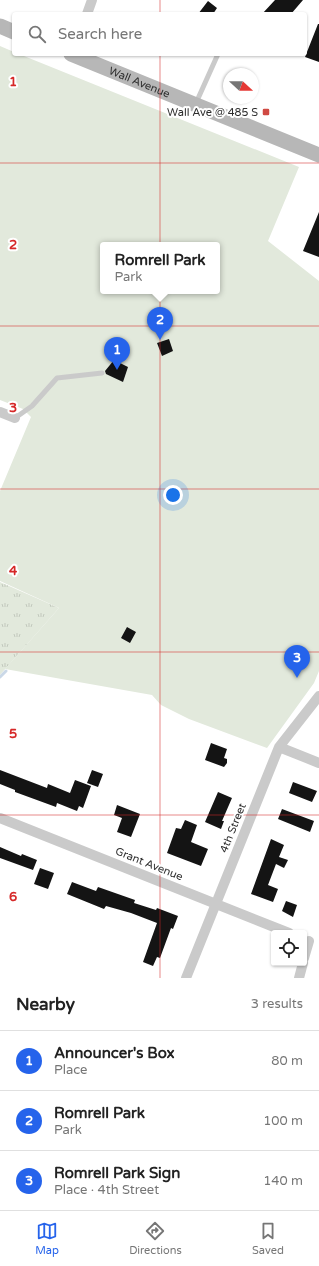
<!DOCTYPE html>
<meta charset="utf-8">
<style>
:root{--surface:#fff;--page:#f6f6f6;--text:#222;--muted:#767676;--line:#e0e0e0;--accent:#2563eb}
body{margin:0;font-family:"Varela Round",sans-serif;background:var(--page);color:var(--text)}
.controls{position:absolute;right:12px;bottom:12px;display:grid;overflow:hidden;border-radius:4px;box-shadow:0 1px 3px #0004}
.controls button{width:36px;height:36px;display:grid;place-items:center;padding:0;border:0;border-bottom:1px solid var(--line);background:var(--surface);color:var(--text);font:20px sans-serif}
.compass{position:absolute;left:223px;top:68px;width:36px;height:36px;border-radius:50%;background:var(--surface);box-shadow:0 1px 3px #0004;rotate:111deg}
.you{position:absolute;left:173px;top:495px;width:14px;height:14px;margin:-10px;border:3px solid #fff;border-radius:50%;background:#1a73e8;box-shadow:0 0 0 6px #1a73e833}
.badge{display:grid;place-items:center;width:26px;height:26px;border-radius:50%;background:var(--accent);color:#fff;font-size:13px;font-weight:700}
.pin{position:absolute;translate:-50% -33px;filter:drop-shadow(0 1px 2px #0008)}
.pin::after{content:'';position:absolute;top:21px;width:14px;height:12px;background:inherit;clip-path:polygon(0 0,100% 0,50% 100%)}
.popup{position:absolute;left:100px;top:242px;width:120px;height:52px;box-sizing:border-box;display:grid;place-content:center;border-radius:4px;background:var(--surface);filter:drop-shadow(0 1px 3px #0005);font-size:13px;white-space:nowrap;color:var(--muted)}
.popup b{font-size:15px;color:var(--text)}
.popup::after{content:'';position:absolute;left:50%;top:100%;margin-left:-8px;border:8px solid transparent;border-top-color:var(--surface)}
.list{margin:0;padding:0;list-style:none}
h2{display:flex;justify-content:space-between;align-items:center;height:52px;margin:0;padding:0 16px;font-size:17px}
h2 small{font-size:13px;font-weight:400;color:var(--muted)}
.list li{display:grid;grid-template-columns:26px 1fr auto;gap:12px;align-items:center;box-sizing:border-box;height:60px;padding:0 16px;border-top:1px solid var(--line)}
.list b{display:block;font-size:15px;white-space:nowrap}
.list p{margin:0;font-size:13px;white-space:nowrap;color:var(--muted)}
.list em{font-size:13px;font-style:normal;color:var(--muted)}
.icon{flex:none;width:22px;height:22px;fill:none;stroke:currentColor;stroke-width:2;stroke-linecap:round;stroke-linejoin:round}
.map{position:relative;flex:none;width:319px;height:978px;overflow:hidden}
.search{position:absolute;background:var(--surface);box-shadow:0 1px 3px #0004;left:12px;right:12px;top:12px;height:44px;display:flex;align-items:center;gap:10px;box-sizing:border-box;padding:0 14px;border-radius:4px;color:var(--muted);font-size:15px}
.sheet{height:232px;background:var(--surface)}
nav{display:flex;justify-content:space-around;align-items:center;box-sizing:border-box;height:56px;border-top:1px solid var(--line);background:var(--surface);font-size:11px;color:var(--muted)}
nav a{display:grid;justify-items:center;gap:2px}
nav .on{color:var(--accent)}
.map>svg:first-child{display:block}
.grass{fill:url(#grass-tufts)}
.park{fill:#e2e9dc;fill-rule:evenodd}
.lines{fill:none;stroke-linecap:round;stroke-linejoin:round}
.stream{stroke:#cad8e7;stroke-width:3}
.building{fill:#141414}
.service{stroke:#cacaca;stroke-width:5}
.minor{stroke:#cacaca;stroke-width:10}
.secondary{stroke:#b7b7b7;stroke-width:15}
.grid{fill:none;stroke:#d62828;stroke-width:1;stroke-opacity:0.55}
.poi-dot{fill:#d04a43;stroke:#fff;stroke-width:1.5}
.labels{text-anchor:middle;dominant-baseline:central;stroke-width:4;stroke-linejoin:round;paint-order:stroke}
.street-label{font-size:11px;fill:#2d2d2d;stroke:#fff}
.poi-label{font-size:11px;fill:#2d2d2d;stroke:#fff;text-anchor:end}
.grid-label{font-size:13px;text-anchor:middle;font-weight:bold;fill:#d62828;stroke:#fff;stroke-width:4;stroke-linejoin:round;paint-order:stroke}
</style>
<div class="map">
<svg width="319" height="978" viewBox="0 0 319 978">
<defs>
<pattern id="grass-tufts" width="24" height="20" patternUnits="userSpaceOnUse"><rect width="24" height="20" fill="#e2e9dc"/><path d="M3 7l-1-3M5 7V3M7 7l1-3M15 17l-1-3M17 17v-4M19 17l1-3" fill="none" stroke="#c2c8bd"/></pattern>
</defs>
<rect width="100%" height="100%" fill="#fff"/>
<!-- grass -->
<path class="grass" d="M 0,582 L 59,608 L 0,675 Z"/>
<!-- park -->
<path class="park" d="M 0,46 L 14,52 L 14,54 L 19,54 L 299,167 L 268,241 L 319,281 L 319,671 L 314,683 L 267,748 L 189,719 L 161,705 L 152,695 L 5,669 L 59,608 L 0,581 L 0,491 L 31,417 L 23,409 L 0,400 ZM 103,245 L 217,245 L 217,291 L 103,291 Z"/>
<g class="lines">
<!-- stream -->
<path class="stream" d="M 0,677 L 6,671"/>
</g>
<!-- building -->
<path class="building" d="M 275,0 L 303,0 L 291,14 L 262,14 Z
M 208,1 L 217,8 L 213,14 L 198,14 Z
M 318,24 L 319,24 L 319,62 L 305,57 Z
M 319,212 L 319,257 L 303,251 Z
M 169,339 L 173,351 L 162,356 L 157,343 Z
M 114,360 L 128,367 L 123,382 L 106,374 L 105,371 Z
M 127,627 L 136,632 L 130,643 L 121,638 Z
M 211,743 L 227,749 L 224,758 L 227,759 L 227,763 L 224,767 L 205,760 Z
M 0,770 L 47,788 L 48,784 L 70,793 L 75,780 L 91,786 L 83,808 L 79,806 L 77,811 L 57,803 L 56,807 L 15,792 L 15,790 L 0,784 Z
M 92,770 L 103,774 L 98,787 L 87,783 Z
M 293,782 L 317,791 L 312,802 L 289,793 Z
M 218,792 L 232,798 L 222,821 L 224,821 L 221,829 L 205,822 Z
M 117,805 L 140,814 L 131,837 L 117,832 L 122,818 L 114,815 Z
M 282,809 L 314,821 L 310,832 L 278,819 Z
M 185,820 L 197,825 L 191,842 L 208,849 L 201,866 L 167,853 L 176,828 L 181,829 Z
M 271,839 L 284,845 L 279,857 L 288,860 L 284,868 L 276,864 L 268,885 L 278,889 L 273,902 L 251,894 Z
M 0,847 L 21,856 L 22,854 L 37,860 L 33,870 L 0,858 Z
M 40,868 L 54,873 L 48,889 L 34,884 Z
M 72,882 L 96,891 L 98,887 L 135,900 L 134,903 L 156,910 L 157,908 L 178,916 L 173,929 L 171,928 L 160,958 L 157,957 L 153,966 L 143,962 L 157,923 L 131,913 L 106,906 L 104,909 L 67,894 Z
M 286,901 L 297,905 L 293,917 L 282,911 Z"/>
<g class="lines">
<!-- service -->
<path class="service" d="M 196,103 L 218,54
M 15,418 L 32,406 L 57,378 L 102,373"/>
<!-- minor -->
<path class="minor" d="M 87,14 L 92,0
M 0,412 L 15,418
M 279,747 L 319,763
M 0,818 L 289,933
M 304,958 L 309,941
M 186,978 L 279,747 L 319,696
M 299,978 L 303,963"/>
<!-- secondary -->
<g class="secondary">
<path d="M 0,26 L 14,32"/>
<path id="s1" d="M 71,54 L 319,155"/>
</g>
</g>
<!-- grid -->
<path class="grid" d="M 160,0 L 160,14M 160,54 L 160,978M 0,163 L 319,163M 0,326 L 319,326M 0,489 L 319,489M 0,652 L 319,652M 0,815 L 319,815"/>
<!-- markers -->
<rect class="poi-dot" x="262" y="108" width="8" height="8" rx="2"/>
<g class="labels">
<!-- street labels -->
<g class="street-label">
<text stroke="none"><textPath href="#s1" startOffset="74">Wall Avenue</textPath></text>
<text transform="translate(233 828) rotate(-68)">4th Street</text>
<text transform="translate(149 864) rotate(22)">Grant Avenue</text>
</g>
<!-- poi labels -->
<g class="poi-label">
<text x="258" y="112">Wall Ave @ 485 S</text>
</g>
</g>
<g class="grid-label">
<text x="13" y="86">1</text>
<text x="13" y="249">2</text>
<text x="13" y="412">3</text>
<text x="13" y="575">4</text>
<text x="13" y="738">5</text>
<text x="13" y="901">6</text>
</g>
</svg>
<div class="controls">
<button><svg class="icon" aria-label="locate" viewBox="0 0 24 24"><circle cx="12" cy="12" r="6"/><path d="M12 2v4M12 18v4M2 12h4M18 12h4"/></svg></button>
</div>
<svg class="compass" viewBox="-18 -18 36 36"><path d="M0-13l5 13h-10z" fill="#e53935"/><path d="M0 13l5-13h-10z" fill="#767676"/></svg>
<div class="you"></div>
<div class="pin badge" style="left:117px;top:370px">1</div>
<div class="pin badge" style="left:160px;top:340px">2</div>
<div class="popup"><b>Romrell Park</b>Park</div>
<div class="pin badge" style="left:297px;top:678px">3</div>
<div class="search"><svg class="icon" aria-label="search" viewBox="0 0 24 24"><circle cx="10" cy="10" r="6"/><path d="M15 15l6 6"/></svg>Search here</div>
</div>
<section class="sheet">
<h2>Nearby<small>3 results</small></h2>
<ul class="list">
<li><span class="badge">1</span><div><b>Announcer's Box</b><p>Place</p></div><em>80 m</em></li>
<li><span class="badge">2</span><div><b>Romrell Park</b><p>Park</p></div><em>100 m</em></li>
<li><span class="badge">3</span><div><b>Romrell Park Sign</b><p>Place · 4th Street</p></div><em>140 m</em></li>
</ul>
</section>
<nav>
<a class="on"><svg class="icon" aria-label="map" viewBox="0 0 24 24"><path d="M3 6l6-2 6 2 6-2v14l-6 2-6-2-6 2zM9 4v14M15 6v14"/></svg>Map</a>
<a><svg class="icon" aria-label="directions" viewBox="0 0 24 24"><path d="M12 3l9 9-9 9-9-9zM9 14v-3h6M13 9l2 2-2 2"/></svg>Directions</a>
<a><svg class="icon" aria-label="saved" viewBox="0 0 24 24"><path d="M7 4h10v16l-5-4-5 4z"/></svg>Saved</a>
</nav>
